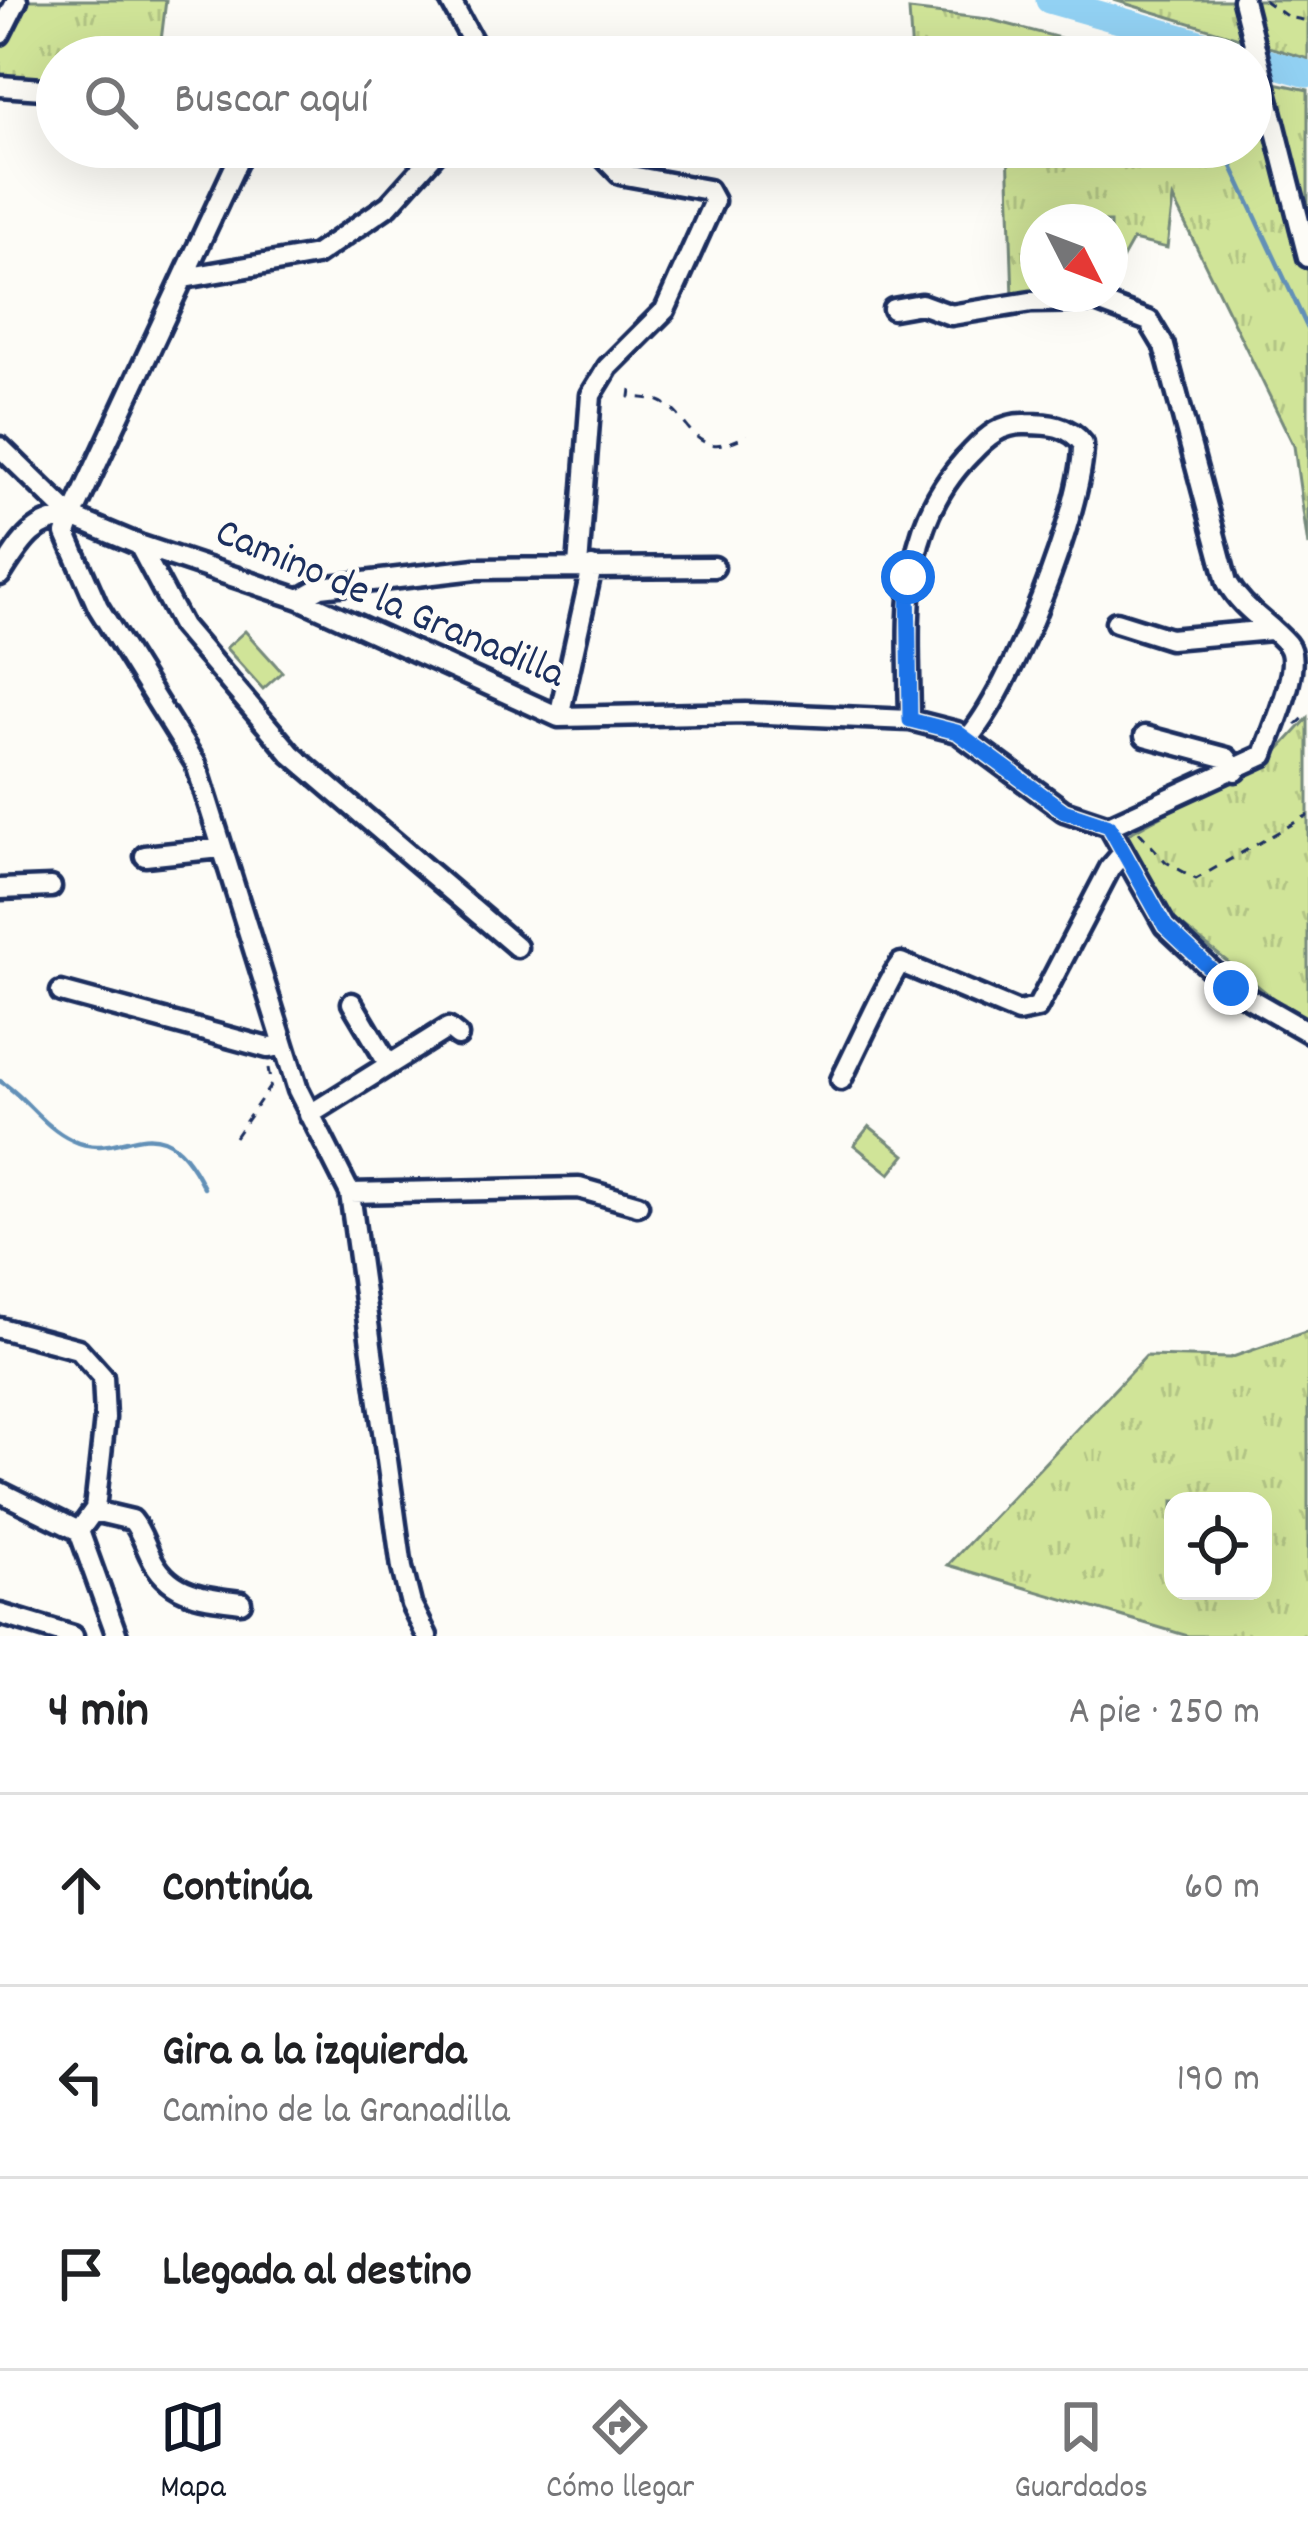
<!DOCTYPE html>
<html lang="es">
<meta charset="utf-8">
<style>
:root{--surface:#fff;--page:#f2f2f2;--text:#202124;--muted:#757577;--line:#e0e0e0;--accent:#111827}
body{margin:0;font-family:Dekko,sans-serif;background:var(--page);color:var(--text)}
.controls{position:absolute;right:36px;bottom:36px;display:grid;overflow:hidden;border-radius:24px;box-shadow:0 12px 48px #0002}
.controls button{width:108px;height:108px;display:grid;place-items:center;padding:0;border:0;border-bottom:3px solid var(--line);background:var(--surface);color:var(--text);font:60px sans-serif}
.compass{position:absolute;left:1020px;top:204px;width:108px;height:108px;border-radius:50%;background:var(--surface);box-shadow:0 12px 48px #0002;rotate:132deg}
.stop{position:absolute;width:36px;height:36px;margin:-27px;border:9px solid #1a73e8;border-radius:50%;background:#fff}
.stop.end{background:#1a73e8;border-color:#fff;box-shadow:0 3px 12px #0008}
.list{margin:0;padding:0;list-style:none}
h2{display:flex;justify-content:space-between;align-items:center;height:156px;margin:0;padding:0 48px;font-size:51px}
h2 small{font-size:39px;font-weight:400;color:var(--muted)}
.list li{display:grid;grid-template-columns:78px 1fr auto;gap:36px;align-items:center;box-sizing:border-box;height:192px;padding:0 48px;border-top:3px solid var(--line)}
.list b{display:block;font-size:45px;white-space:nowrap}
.list p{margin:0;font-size:39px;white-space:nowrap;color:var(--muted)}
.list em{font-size:39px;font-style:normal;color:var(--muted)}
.icon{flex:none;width:66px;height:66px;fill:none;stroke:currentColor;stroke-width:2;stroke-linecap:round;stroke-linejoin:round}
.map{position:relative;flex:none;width:1308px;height:1636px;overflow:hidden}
.search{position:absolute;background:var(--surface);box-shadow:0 12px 48px #0002;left:36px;right:36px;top:36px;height:132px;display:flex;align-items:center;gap:30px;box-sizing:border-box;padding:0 42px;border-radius:66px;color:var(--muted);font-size:45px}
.sheet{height:732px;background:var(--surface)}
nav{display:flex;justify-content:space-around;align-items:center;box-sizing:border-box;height:168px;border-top:3px solid var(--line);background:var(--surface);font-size:33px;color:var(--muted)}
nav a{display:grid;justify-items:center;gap:6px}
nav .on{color:var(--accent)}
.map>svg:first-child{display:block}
.grass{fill:url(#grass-tufts);stroke:#768a7b;stroke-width:3;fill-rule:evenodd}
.pitch{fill:#d0e498;stroke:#768a7b;stroke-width:3}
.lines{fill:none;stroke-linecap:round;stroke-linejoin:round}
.stream{stroke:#6290b7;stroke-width:4.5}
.river{stroke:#92d1f3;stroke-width:27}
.minor-casing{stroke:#1b2f5e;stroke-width:27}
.path{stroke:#1b2f5e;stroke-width:3;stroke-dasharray:9 9;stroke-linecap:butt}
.minor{stroke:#fdfcf7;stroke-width:18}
.route{stroke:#1a73e8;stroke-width:15}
.labels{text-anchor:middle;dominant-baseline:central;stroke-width:9;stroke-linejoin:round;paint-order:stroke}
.street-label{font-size:42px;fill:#1b2f5e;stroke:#fdfcf7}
</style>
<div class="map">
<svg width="1308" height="1636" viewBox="0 0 1308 1636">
<defs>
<pattern id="grass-tufts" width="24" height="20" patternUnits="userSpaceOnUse" patternTransform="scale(3)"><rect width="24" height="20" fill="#d0e498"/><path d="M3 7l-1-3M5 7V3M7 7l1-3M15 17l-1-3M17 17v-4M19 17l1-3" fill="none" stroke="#b2c485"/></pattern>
</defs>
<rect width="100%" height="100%" fill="#fdfcf7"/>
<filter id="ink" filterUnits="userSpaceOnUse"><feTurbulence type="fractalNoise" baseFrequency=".00833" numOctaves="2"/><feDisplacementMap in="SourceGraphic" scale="24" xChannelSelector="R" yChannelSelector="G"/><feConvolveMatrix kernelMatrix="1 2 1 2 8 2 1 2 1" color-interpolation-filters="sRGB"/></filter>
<g filter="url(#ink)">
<!-- grass -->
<path class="grass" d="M 20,0 L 166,0 L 159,57 L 57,57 L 57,80 L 0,78 L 0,42 Z
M 1114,0 L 1308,0 L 1308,59 Z
M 909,10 L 988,19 L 1132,57 L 912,57 Z
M 1251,78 L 1308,90 L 1308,546 L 1294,446 L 1173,199 L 1167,248 L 1133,240 L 1110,281 L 1110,222 L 1038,222 L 1038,294 L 1013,298 L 1008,147 L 1251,147 Z
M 1308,718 L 1308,1018 L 1273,998 L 1170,916 L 1121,838 L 1275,754 Z
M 1308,1331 L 1308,1636 L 1188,1636 L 948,1565 L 1146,1356 L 1230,1358 ZM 1173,1501 L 1263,1501 L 1263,1591 L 1173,1591 Z"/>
<!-- pitch -->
<path class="pitch" d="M 245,631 L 282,672 L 263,689 L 226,648 Z
M 869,1126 L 905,1155 L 890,1174 L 854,1145 Z"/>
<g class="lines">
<!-- stream -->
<path class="stream" d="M 1170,33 L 1181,57
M 1223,147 L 1308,329
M 0,1081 C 26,1097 43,1127 72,1140 C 125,1166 158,1093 204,1188"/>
<!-- river -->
<path class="river" d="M 1049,0 L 1308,74"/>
<defs>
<path id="minor" d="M 450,0 L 481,57
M 1243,0 L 1308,257
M 0,34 L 17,0
M 0,86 L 57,90
M 184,278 L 316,255 L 389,205 L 441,147
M 893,309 L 921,304 L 951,315 L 1031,302 L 1096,301 L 1149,321 L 1164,346 L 1227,582 C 1243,610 1267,621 1287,644 C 1304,664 1271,732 1264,755 L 1109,826
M 0,447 L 72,517 L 139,545 L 300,599 L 559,717 L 746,713 L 910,720 L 957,732 L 1064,811 L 1109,826 L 1165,926 L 1231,988 L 1308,1032
M 72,517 L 66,534 L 98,607 L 196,764 L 298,1090 L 350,1193 L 402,1568 L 411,1604 L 427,1636
M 139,545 L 182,626 L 291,754 L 517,947
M 578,567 L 591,395 L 608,367 L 665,310 L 714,201 L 708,190 L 620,174 L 594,147
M 0,575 C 20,544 33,519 72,517 L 244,147
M 300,599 L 321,587 L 476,569 L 714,567
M 1116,622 L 1170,639 L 1271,630
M 559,717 L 592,567
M 910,720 C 909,622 896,528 971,453 C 987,436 1002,423 1026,424 C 1048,424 1069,425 1083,444 C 1084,507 1010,693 967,739
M 1145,736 L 1227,758 L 1236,771
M 145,856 L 221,848
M 0,889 L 51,887
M 61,992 L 268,1048 L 283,1046
M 352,1003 L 389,1065
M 841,1080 C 851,1061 893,969 901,963 L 1018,1012 L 1037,1008 L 1110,868 L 1123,853
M 309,1115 L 448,1028 L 458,1036
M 350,1193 L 579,1188 L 638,1205
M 0,1328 L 78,1349 L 103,1377 L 105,1418 L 95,1509 L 79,1531
M 0,1492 L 79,1531 L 117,1636
M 94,1511 L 132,1520 C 141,1531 144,1543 150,1555 C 168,1595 202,1597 241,1602
M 0,1614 L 73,1636"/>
</defs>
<!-- minor casing -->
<use href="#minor" class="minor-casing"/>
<!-- path -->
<path class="path" d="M 1264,0 L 1288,17 L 1308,21
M 631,389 L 630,397 C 639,398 651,398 659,401 C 692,414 690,466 747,435
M 1296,725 L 1308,714
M 1139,832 L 1166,862 L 1196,879 L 1308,815
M 235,1137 L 271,1085 L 268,1068"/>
<!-- minor -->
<use href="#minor" class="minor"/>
</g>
</g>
<g class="lines" filter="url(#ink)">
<!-- route -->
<path class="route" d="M 908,577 L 910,720 L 957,732 L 1064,811 L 1109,826 L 1165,926 L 1231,988"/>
</g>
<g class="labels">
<!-- street labels -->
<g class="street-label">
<text transform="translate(389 606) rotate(23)">Camino de la Granadilla</text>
</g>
</g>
</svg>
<div class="controls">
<button><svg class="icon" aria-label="locate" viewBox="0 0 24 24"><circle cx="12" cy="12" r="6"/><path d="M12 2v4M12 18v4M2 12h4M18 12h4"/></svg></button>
</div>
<svg class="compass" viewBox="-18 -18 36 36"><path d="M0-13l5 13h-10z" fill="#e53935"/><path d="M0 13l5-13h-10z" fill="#757577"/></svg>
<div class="stop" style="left:908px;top:577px"></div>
<div class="stop end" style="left:1231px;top:988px"></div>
<div class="search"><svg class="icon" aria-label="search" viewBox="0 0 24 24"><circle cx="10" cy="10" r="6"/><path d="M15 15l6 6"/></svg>Buscar aquí</div>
</div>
<section class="sheet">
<h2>4 min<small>A pie · 250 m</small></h2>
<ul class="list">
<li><svg class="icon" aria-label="ahead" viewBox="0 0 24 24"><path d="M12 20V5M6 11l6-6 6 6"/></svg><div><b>Continúa</b></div><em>60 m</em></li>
<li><svg class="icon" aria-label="left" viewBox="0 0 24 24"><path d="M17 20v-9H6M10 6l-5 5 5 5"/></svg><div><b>Gira a la izquierda</b><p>Camino de la Granadilla</p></div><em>190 m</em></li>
<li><svg class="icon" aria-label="arrive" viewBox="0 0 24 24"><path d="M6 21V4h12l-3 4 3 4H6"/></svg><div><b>Llegada al destino</b></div></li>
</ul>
</section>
<nav>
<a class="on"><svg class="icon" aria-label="map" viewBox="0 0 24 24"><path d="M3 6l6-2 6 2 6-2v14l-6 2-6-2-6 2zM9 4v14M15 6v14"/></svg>Mapa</a>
<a><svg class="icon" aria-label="directions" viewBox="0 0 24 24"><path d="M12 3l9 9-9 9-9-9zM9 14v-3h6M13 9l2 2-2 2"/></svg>Cómo llegar</a>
<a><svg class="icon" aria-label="saved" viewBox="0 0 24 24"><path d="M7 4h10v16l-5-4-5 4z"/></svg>Guardados</a>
</nav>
